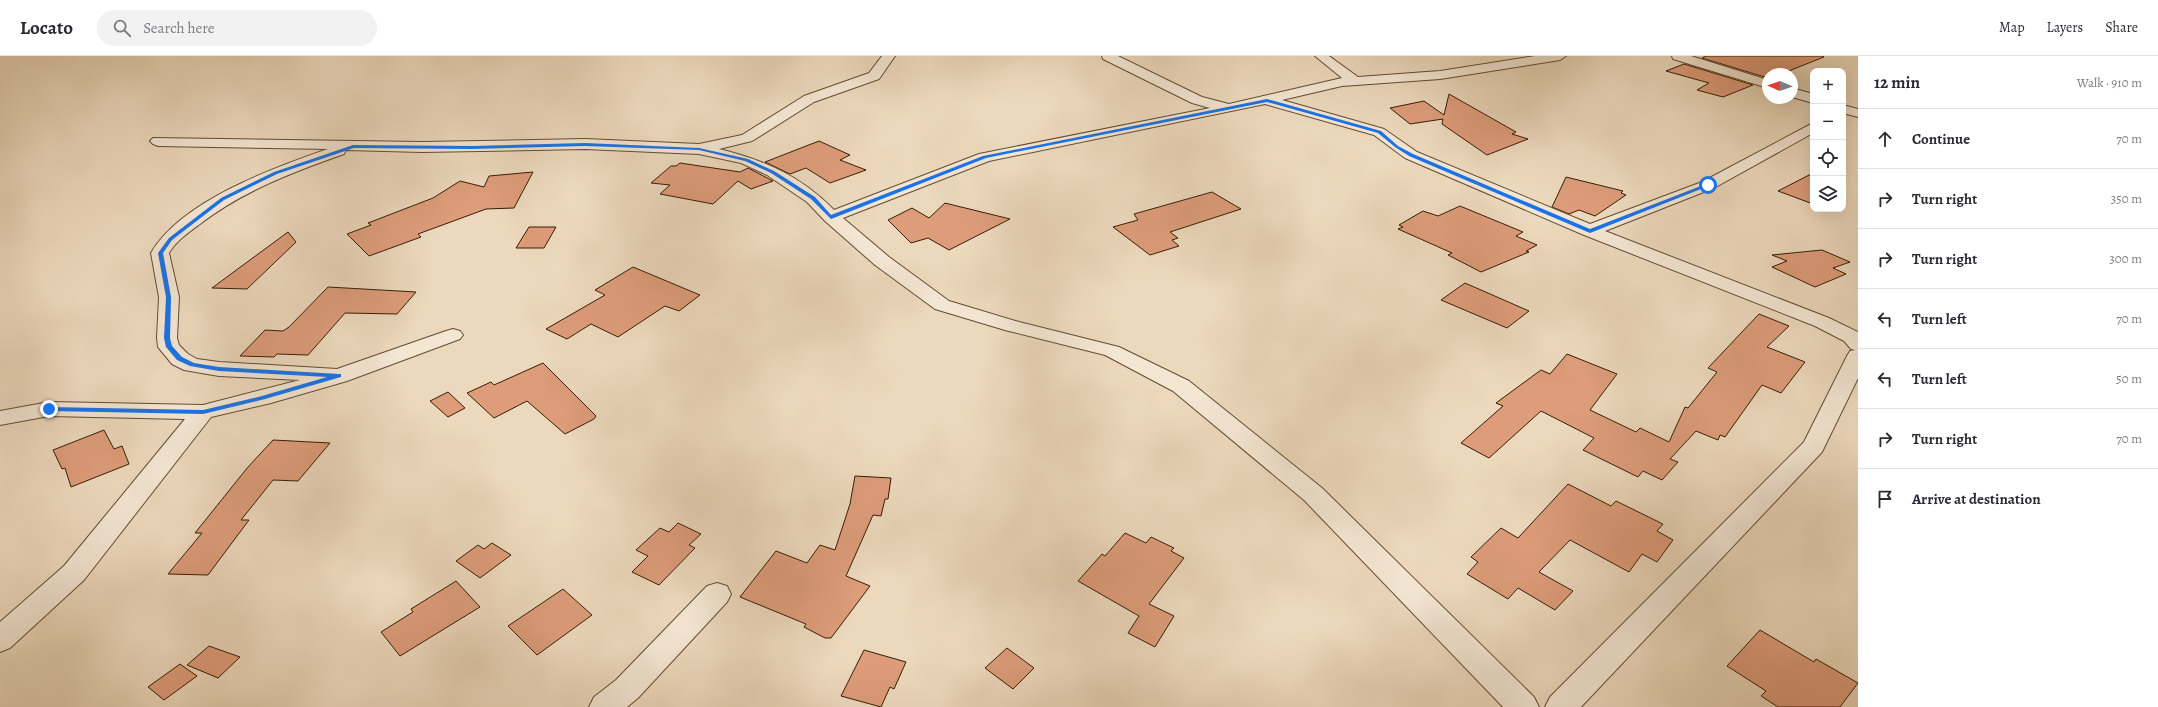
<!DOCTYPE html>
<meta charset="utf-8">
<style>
:root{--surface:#fff;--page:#f2f2f3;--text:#2b2b33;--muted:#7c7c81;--line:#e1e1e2}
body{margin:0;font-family:Alegreya,serif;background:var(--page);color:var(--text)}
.controls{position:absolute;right:12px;top:12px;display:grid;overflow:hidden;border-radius:8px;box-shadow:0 4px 16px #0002}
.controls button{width:36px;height:36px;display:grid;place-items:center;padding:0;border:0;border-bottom:1px solid var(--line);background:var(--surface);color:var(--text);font:20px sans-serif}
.compass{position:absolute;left:1762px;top:12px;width:36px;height:36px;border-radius:50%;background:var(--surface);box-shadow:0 4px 16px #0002;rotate:272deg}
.stop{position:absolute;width:12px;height:12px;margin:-9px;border:3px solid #1a73e8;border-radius:50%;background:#fff}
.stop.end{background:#1a73e8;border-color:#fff;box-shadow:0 1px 4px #0008}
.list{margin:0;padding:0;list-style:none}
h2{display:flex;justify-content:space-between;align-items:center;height:52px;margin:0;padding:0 16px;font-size:17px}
h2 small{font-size:13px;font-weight:400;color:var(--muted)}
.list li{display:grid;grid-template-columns:26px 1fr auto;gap:12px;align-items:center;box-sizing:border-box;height:60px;padding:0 16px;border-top:1px solid var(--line)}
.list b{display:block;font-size:15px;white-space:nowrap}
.list em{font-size:13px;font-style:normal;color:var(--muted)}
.icon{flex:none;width:22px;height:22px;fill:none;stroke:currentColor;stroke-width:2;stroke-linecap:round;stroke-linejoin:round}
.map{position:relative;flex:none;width:1858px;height:651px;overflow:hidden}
header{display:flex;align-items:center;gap:24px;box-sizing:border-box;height:56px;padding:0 20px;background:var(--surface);border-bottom:1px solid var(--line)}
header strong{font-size:19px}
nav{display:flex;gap:22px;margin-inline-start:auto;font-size:14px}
.search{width:280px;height:36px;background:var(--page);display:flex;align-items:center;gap:10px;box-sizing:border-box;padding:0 14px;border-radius:22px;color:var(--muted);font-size:15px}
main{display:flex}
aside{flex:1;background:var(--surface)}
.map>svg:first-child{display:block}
.building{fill:#dd9c7a;stroke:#371d03}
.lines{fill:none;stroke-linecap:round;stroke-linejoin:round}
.minor-casing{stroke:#644c31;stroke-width:2}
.minor{fill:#f3e6d3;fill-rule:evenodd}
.route{fill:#1a73e8}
</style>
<header>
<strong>Locato</strong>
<div class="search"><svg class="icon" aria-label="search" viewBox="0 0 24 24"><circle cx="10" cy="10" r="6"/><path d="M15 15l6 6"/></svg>Search here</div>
<nav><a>Map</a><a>Layers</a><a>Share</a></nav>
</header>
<main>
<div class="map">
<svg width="1858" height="651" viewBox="0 0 1858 651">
<rect width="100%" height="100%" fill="#ecd8bc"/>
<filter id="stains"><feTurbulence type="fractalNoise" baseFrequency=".005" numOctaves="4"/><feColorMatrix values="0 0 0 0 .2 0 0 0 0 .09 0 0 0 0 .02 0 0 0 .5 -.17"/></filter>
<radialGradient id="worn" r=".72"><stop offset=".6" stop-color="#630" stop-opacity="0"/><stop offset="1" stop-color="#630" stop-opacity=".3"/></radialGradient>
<!-- building -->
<path class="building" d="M 1706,0 L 1823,0 L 1824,1 L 1781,18 L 1768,18 L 1768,22 L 1702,2 Z
M 1684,8 L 1753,29 L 1723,41 L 1697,34 L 1709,27 L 1666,15 Z
M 1449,38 L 1516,76 L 1512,78 L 1528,83 L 1487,99 L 1442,68 L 1443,63 L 1410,68 L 1390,52 L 1424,45 L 1444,59 Z
M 819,85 L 850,99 L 840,104 L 866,114 L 830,127 L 806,112 L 790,118 L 765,106 Z
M 680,107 L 740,116 L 748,112 L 773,125 L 751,133 L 738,125 L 713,148 L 660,138 L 670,129 L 651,127 L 671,110 L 676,110 Z
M 533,116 L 514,152 L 486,153 L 418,178 L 421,181 L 369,200 L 347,178 L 371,169 L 368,167 L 433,142 L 460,125 L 484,131 L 489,120 Z
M 1813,117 L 1813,148 L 1778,135 Z
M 1566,121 L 1623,135 L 1621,137 L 1626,139 L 1595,160 L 1579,154 L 1569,158 L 1552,151 Z
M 1212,136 L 1241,153 L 1170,176 L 1178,182 L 1172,184 L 1179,190 L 1150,199 L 1113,171 L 1138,164 L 1134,158 Z
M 945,147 L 1010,163 L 949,194 L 928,182 L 911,187 L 888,164 L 912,152 L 929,162 Z
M 1460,150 L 1523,176 L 1516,180 L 1537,189 L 1526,195 L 1529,196 L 1481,216 L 1448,199 L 1452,197 L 1398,173 L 1403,171 L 1399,169 L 1423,155 L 1438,160 Z
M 529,171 L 556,171 L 544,192 L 516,192 Z
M 288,176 L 296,186 L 247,233 L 212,232 Z
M 1822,194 L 1850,206 L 1833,212 L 1846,218 L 1815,231 L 1772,211 L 1787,205 L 1772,199 Z
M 633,211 L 700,239 L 679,255 L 665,250 L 618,281 L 591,268 L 567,283 L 546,273 L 605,239 L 595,234 Z
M 1465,227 L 1529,255 L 1507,272 L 1441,244 Z
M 328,231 L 416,236 L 397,258 L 345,257 L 308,299 L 277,298 L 274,301 L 240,300 L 265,274 L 283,275 L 289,271 Z
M 1759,258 L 1789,270 L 1767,291 L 1805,306 L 1781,337 L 1762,329 L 1725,381 L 1720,379 L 1718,384 L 1696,375 L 1670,403 L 1678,406 L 1662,424 L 1643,415 L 1638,421 L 1583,394 L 1594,382 L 1541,355 L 1489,402 L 1461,387 L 1503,350 L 1496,347 L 1541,314 L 1550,318 L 1567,298 L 1617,318 L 1590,354 L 1636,376 L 1640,372 L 1669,386 L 1685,351 L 1688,352 L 1717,316 L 1708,312 Z
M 543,307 L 596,360 L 594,363 L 565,378 L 527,345 L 494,362 L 467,337 L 491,326 L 494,329 Z
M 448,336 L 465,352 L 448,361 L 430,345 Z
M 104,374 L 114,393 L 122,390 L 129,408 L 71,431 L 65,412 L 62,413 L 53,394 Z
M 273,384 L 330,387 L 298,425 L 273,424 L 241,464 L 249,464 L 208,519 L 168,518 L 202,477 L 195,477 L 248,411 Z
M 855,420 L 891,422 L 888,443 L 885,443 L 881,460 L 873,459 L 846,520 L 870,530 L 831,582 L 825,582 L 804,571 L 806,568 L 740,541 L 776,495 L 807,507 L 820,489 L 835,494 L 850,448 Z
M 1568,428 L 1611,450 L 1616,445 L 1663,468 L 1657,475 L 1673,484 L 1657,506 L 1642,498 L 1629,516 L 1570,484 L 1539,516 L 1573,535 L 1555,554 L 1518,532 L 1508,543 L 1467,518 L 1478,506 L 1471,501 L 1501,472 L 1518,482 Z
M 678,467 L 701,478 L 689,489 L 695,492 L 659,529 L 632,516 L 648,500 L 636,494 L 660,472 L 669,476 Z
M 1125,477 L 1146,487 L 1151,481 L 1174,492 L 1171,495 L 1184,502 L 1149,548 L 1174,560 L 1155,591 L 1128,577 L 1139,560 L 1078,525 L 1102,498 L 1105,500 Z
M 492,487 L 511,499 L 480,522 L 456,505 L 478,489 L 484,493 Z
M 456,525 L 480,551 L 400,600 L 381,576 L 413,556 L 411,553 Z
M 563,533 L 592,559 L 537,599 L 508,570 Z
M 1760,574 L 1814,606 L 1816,603 L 1858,627 L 1840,651 L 1778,651 L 1761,640 L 1766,635 L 1727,610 Z
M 209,590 L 240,601 L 218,622 L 187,609 Z
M 1007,592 L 1034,612 L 1013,633 L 985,612 Z
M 864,594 L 906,606 L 894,633 L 890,631 L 881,651 L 841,640 Z
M 180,608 L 197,620 L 164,644 L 148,631 Z"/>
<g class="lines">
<defs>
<path id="minor" d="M 882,0 L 895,0 L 879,23 L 814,46 L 752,85 L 719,93 C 764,104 801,120 834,154 L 979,98 L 1210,52 L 1192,47 L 1103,3 L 1102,0 L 1118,0 L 1202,41 L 1229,48 L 1342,22 L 1315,0 L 1329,0 L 1358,21 L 1440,15 L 1535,0 L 1566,0 L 1560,4 L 1440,23 L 1342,30 L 1282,44 L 1384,73 L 1417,96 L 1590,168 L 1702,126 L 1813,67 L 1813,77 L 1714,132 L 1605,175 L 1829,262 L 1858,276 L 1858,322 L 1822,396 L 1581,651 L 1545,651 L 1550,641 L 1804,386 L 1847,300 L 1850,295 L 1855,294 L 1851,293 L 1844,285 L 1815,270 L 1584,179 L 1405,102 L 1374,79 L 1265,48 L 989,105 L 843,162 L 889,201 L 949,245 L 1019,266 L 1119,291 L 1189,325 L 1322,432 L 1534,641 L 1539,651 L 1503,651 L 1304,444 L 1173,335 L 1105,299 L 1005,274 L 935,253 L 875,209 L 825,165 L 807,146 L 767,119 L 741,107 L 699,98 L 585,93 L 422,96 L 346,94 L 344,98 C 293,116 243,135 200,168 C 189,176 176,185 169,197 L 179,241 L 177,282 L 179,289 L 188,298 L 197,303 L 219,306 L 337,313 L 446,275 L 453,273 L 460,275 L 463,279 L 460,283 L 347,325 L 271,347 L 211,361 L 84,524 L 10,592 L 0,596 L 0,566 L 64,510 L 185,363 L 49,360 L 0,369 L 0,355 L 49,346 L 203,349 L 300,324 L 219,320 L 184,314 L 172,308 L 158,291 L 157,282 L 159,241 L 151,197 C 181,145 273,112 328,93 L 158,90 L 153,88 L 150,85 L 153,82 L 422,86 L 585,83 L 699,88 L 742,79 L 804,40 L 869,17 Z
M 1672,0 L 1691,0 L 1768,24 L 1768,32 L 1673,3 Z
M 1792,32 L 1813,38 L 1813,47 L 1792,41 Z
M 1843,49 L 1858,53 L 1858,61 L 1843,57 Z
M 717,527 L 727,530 L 731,538 L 727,546 L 638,642 L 627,651 L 589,651 L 594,641 L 616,624 L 707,530 Z"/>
</defs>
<!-- minor casing -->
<use href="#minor" class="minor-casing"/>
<!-- minor -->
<use href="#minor" class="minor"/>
</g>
<!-- route -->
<path class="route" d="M 1267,43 L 1381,75 L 1398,90 L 1413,98 L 1590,173 L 1706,128 L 1711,129 L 1590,177 L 1409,100 L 1395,91 L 1378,77 L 1267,46 L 986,102 L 831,163 L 811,143 L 771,117 L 745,105 L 699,94 L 585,90 L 472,93 L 354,92 L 277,118 L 224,144 L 172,184 L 163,197 L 171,241 L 170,282 L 172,290 L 182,301 L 194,307 L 219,311 L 339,318 L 341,318 L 341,321 L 265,343 L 203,358 L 49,355 L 46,353 L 49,351 L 203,354 L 262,340 L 327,321 L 219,315 L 190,310 L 177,304 L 166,291 L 164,282 L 166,241 L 158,197 L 169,182 L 221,142 L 274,116 L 353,89 L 472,90 L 585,87 L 699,92 L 748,103 L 774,115 L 815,141 L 831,159 L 983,100 Z"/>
<rect width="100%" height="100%" filter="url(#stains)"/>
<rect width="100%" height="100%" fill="url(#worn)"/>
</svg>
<div class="controls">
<button>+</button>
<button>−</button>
<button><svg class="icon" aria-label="locate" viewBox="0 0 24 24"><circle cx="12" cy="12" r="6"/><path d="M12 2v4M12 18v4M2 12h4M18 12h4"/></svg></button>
<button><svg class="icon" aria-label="layers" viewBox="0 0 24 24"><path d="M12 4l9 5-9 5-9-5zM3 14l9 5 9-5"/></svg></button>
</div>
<svg class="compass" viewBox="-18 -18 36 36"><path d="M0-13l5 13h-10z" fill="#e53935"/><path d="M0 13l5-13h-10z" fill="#7c7c81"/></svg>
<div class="stop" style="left:1708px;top:129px"></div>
<div class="stop end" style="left:49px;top:353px"></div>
</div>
<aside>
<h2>12 min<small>Walk · 910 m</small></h2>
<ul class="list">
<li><svg class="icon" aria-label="ahead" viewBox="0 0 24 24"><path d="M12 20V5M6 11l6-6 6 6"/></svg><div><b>Continue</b></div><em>70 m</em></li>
<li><svg class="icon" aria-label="right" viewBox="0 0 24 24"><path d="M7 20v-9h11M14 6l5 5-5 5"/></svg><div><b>Turn right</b></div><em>350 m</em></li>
<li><svg class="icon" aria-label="right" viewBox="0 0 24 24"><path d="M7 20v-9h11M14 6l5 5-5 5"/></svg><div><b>Turn right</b></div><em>300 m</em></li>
<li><svg class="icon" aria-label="left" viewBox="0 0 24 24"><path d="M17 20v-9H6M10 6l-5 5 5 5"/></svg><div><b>Turn left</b></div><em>70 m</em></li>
<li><svg class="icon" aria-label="left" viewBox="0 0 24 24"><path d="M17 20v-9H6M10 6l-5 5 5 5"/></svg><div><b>Turn left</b></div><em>50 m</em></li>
<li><svg class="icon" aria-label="right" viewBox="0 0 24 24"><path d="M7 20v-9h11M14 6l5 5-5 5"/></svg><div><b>Turn right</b></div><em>70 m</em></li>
<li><svg class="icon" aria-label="arrive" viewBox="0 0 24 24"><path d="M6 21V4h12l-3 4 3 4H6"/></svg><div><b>Arrive at destination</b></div></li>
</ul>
</aside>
</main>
